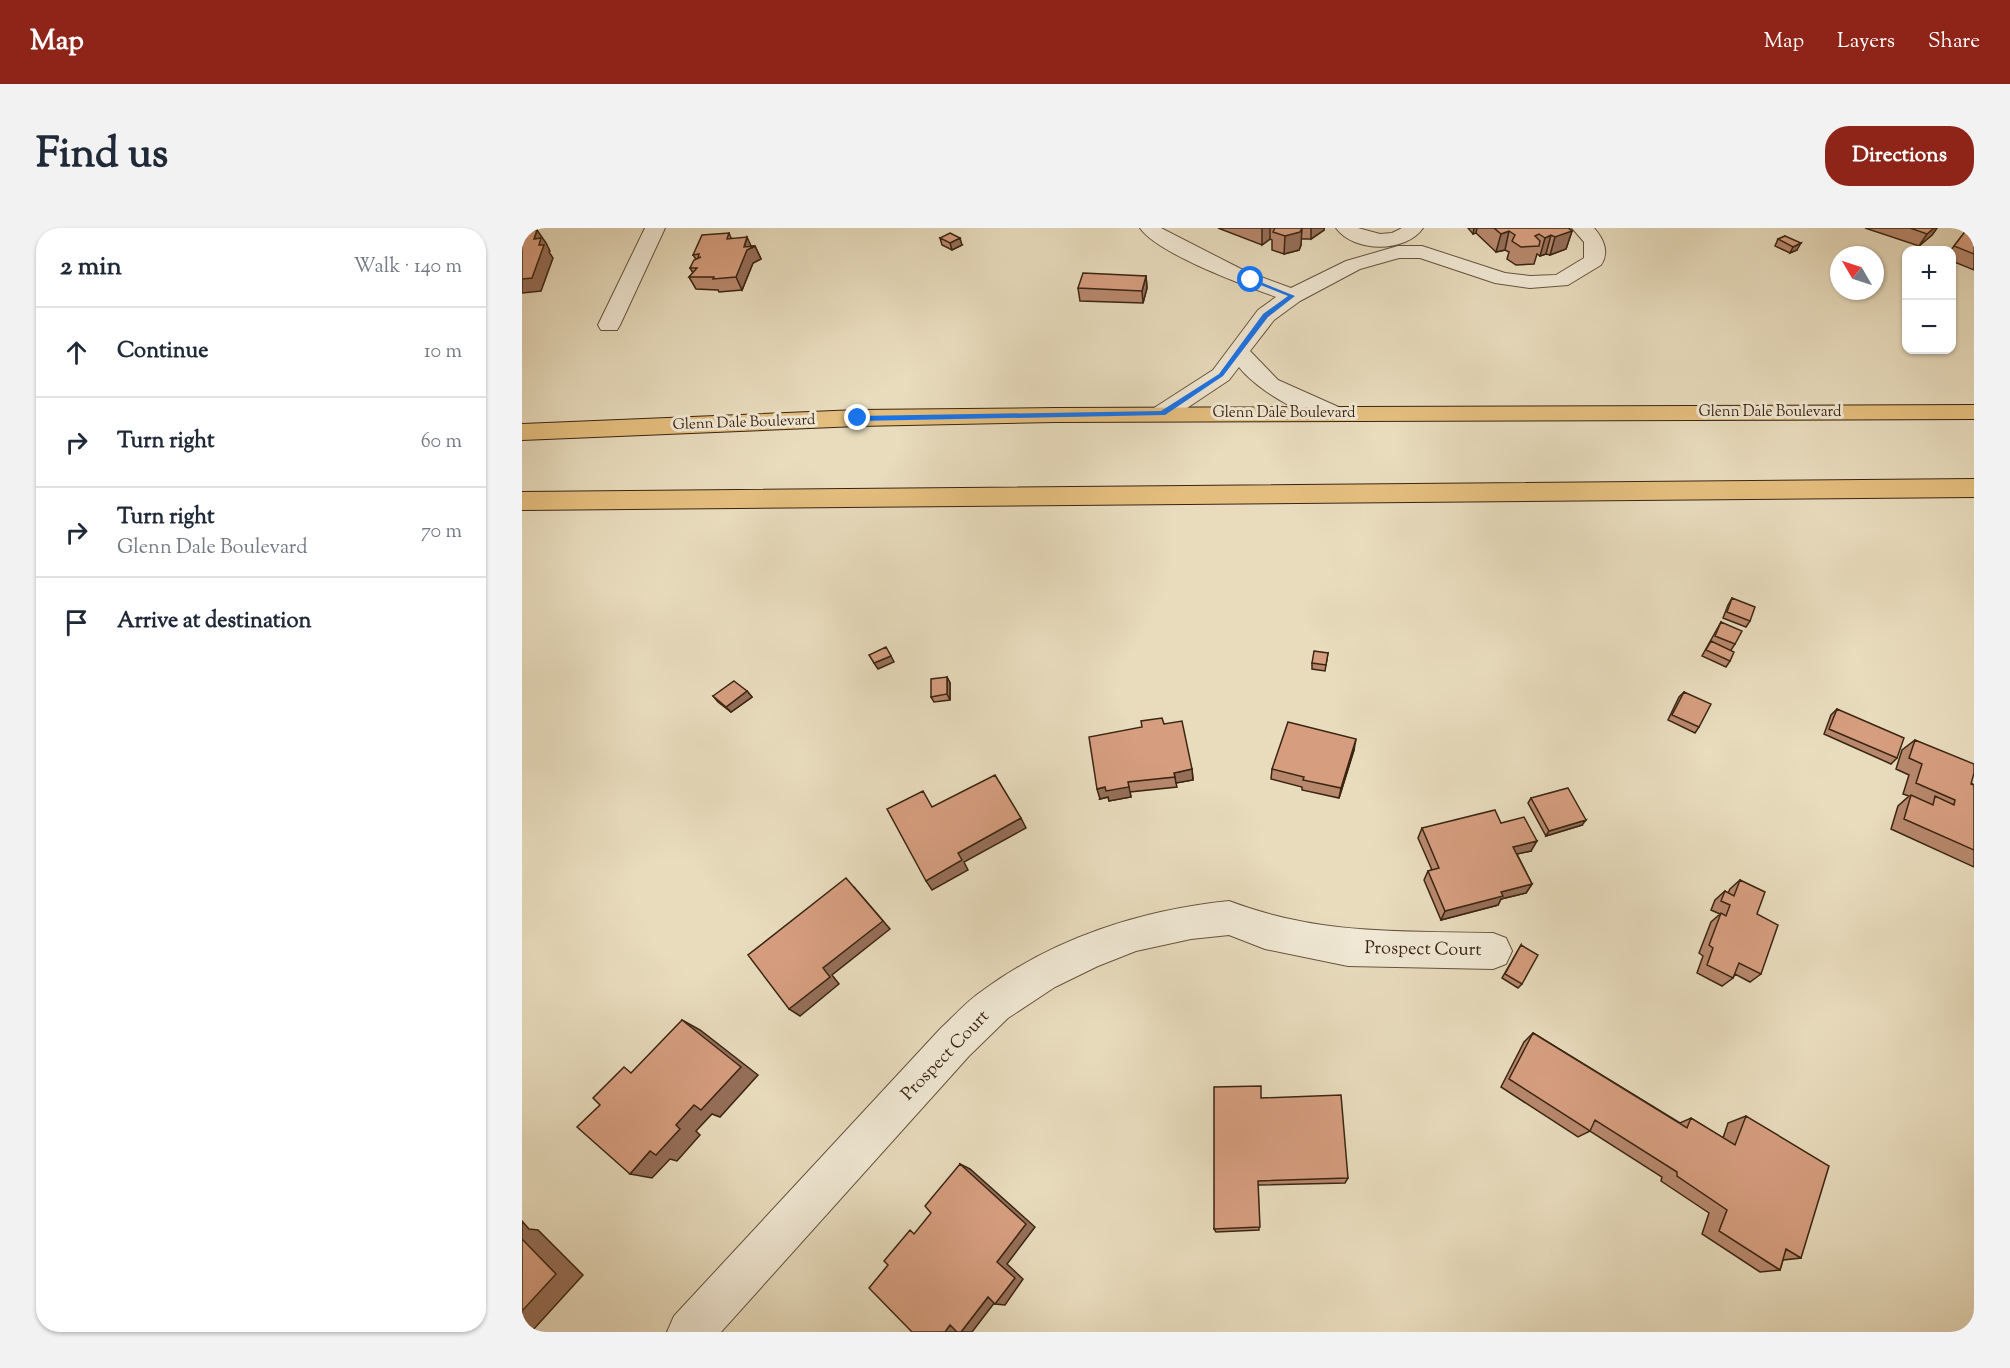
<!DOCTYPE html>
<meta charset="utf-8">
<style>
:root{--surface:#fff;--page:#f2f2f3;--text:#1f2937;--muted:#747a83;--line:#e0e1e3;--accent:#8f2418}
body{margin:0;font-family:"Sorts Mill Goudy",serif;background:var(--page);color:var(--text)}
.controls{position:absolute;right:18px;top:18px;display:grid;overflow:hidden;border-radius:12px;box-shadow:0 2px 4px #0004}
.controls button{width:54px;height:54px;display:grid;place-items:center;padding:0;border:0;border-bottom:2px solid var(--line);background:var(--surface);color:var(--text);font:30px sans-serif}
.compass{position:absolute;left:1308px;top:18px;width:54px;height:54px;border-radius:50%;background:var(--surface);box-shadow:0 2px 4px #0004;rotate:309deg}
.stop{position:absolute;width:18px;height:18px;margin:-14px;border:4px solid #1a73e8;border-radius:50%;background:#fff}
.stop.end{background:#1a73e8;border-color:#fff;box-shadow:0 2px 6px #0008}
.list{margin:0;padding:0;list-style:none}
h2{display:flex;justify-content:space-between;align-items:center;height:78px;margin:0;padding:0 24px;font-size:26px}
h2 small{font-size:20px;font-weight:400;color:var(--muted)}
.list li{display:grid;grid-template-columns:39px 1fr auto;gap:18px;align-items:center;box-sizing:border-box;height:90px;padding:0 24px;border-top:2px solid var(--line)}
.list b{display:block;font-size:22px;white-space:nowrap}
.list p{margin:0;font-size:20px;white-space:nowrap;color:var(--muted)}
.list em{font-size:20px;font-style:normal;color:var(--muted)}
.icon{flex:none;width:33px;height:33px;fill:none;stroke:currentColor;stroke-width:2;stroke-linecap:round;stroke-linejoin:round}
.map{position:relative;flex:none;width:1452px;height:1104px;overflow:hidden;border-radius:24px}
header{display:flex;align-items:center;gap:36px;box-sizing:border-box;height:84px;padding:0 30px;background:var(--accent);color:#fff}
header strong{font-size:28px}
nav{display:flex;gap:33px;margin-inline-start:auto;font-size:21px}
.intro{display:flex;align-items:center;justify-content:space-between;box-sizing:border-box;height:144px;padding:0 36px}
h1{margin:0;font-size:42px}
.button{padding:15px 27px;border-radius:24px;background:var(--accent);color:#fff;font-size:21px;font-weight:700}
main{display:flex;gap:36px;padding:0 36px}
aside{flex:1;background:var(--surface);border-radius:24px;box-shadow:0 2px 4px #0004}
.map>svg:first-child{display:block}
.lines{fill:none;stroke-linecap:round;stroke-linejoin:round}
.street-casing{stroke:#66533e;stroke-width:2}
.primary-casing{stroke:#3b2513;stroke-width:2}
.street{fill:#f0e8d4;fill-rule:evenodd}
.primary{fill:#e4be7e;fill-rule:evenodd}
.wall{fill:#b8886d;stroke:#3b2513;stroke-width:1.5}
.shaded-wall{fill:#966f59;stroke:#3b2513;stroke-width:1.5}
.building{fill:#d69e7f;stroke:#3b2513;stroke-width:1.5}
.route{fill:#1a73e8}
.labels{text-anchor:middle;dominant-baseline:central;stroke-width:6;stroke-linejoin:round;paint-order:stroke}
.far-street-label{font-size:15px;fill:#3b2513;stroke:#f0e8d4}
.street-label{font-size:18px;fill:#3b2513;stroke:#f0e8d4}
</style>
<header>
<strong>Map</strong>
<nav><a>Map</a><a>Layers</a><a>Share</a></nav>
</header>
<div class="intro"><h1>Find us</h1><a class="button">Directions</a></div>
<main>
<aside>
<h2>2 min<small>Walk · 140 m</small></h2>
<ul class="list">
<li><svg class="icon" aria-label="ahead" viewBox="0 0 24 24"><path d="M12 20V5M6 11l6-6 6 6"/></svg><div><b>Continue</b></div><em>10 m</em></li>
<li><svg class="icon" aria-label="right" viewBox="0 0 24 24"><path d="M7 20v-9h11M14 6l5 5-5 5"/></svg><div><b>Turn right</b></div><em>60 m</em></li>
<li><svg class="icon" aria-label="right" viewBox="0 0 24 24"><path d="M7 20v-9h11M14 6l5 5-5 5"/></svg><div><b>Turn right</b><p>Glenn Dale Boulevard</p></div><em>70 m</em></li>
<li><svg class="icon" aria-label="arrive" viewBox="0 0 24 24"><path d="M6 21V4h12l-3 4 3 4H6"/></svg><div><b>Arrive at destination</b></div></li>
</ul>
</aside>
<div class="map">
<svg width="1452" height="1104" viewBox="0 0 1452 1104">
<rect width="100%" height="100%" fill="#e8dcbd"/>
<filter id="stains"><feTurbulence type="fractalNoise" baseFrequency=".00333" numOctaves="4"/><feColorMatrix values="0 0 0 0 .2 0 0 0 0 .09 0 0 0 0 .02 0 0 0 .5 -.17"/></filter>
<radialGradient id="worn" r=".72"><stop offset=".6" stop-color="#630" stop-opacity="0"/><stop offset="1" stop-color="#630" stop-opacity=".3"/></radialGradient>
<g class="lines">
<defs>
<path id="street" d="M 123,0 L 143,0 L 98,97 L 95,102 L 79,102 L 76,97 Z
M 618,0 L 639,0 L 723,43 L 769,60 L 824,33 L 876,18 L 900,18 L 983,45 L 1008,48 L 1034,47 L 1062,30 L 1062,14 L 1050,0 L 1072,0 C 1081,10 1088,24 1079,37 L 1046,57 L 1008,60 L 973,55 L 898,30 L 877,30 L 838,41 L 778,73 L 752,92 L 728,123 L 756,152 L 821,181 L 824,186 L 821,191 C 793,198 733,161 717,139 L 707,152 L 650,190 L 641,192 L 632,190 L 629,185 L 632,180 L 691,142 L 736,82 L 754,69 C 722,57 636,26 618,0 Z
M 814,0 L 836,0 L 858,6 L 870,5 L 880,0 L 901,0 C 884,25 832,25 814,0 Z
M 707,673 C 796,707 877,703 971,705 L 984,710 L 990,723 L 984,736 L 971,741 L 826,738 L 743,721 L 707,707 L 669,711 L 614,723 L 576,738 L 533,759 L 486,790 L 447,828 L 199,1104 L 145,1104 L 152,1088 L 419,800 C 432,788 445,773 460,763 C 532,710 619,682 707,673 Z"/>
<path id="primary" d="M 1452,177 L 1452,191 L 534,194 L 336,198 L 0,212 L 0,196 L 336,182 L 534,180 Z
M 1452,251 L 1452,269 L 0,282 L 0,264 Z"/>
</defs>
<!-- street casing -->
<use href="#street" class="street-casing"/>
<!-- primary casing -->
<use href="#primary" class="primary-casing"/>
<!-- street -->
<use href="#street" class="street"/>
<!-- primary -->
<use href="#primary" class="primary"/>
</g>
<!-- wall -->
<path class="wall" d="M 696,0 L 802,0 L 802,2 L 789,11 L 779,11 L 779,17 L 777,22 L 762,26 L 750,22 L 750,12 L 748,11 L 740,17 Z
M 946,0 L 1047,0 L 1050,3 L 1044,21 L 1028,27 L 1024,26 L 1018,28 L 1015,26 L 1012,36 L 994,37 L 985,31 L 987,24 L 983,22 L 974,24 L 954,5 L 951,6 Z
M 1343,0 L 1415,0 L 1410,7 L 1397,18 Z
M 1445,1 L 1452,3 L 1452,42 L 1430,33 L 1429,22 Z
M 207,5 L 209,10 L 229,18 L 233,18 L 239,31 L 231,35 L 220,62 L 197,64 L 196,62 L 174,61 L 167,49 L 171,45 L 168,40 L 174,31 L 171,27 Z
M 1263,8 L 1275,22 L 1268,25 L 1253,18 L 1256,11 Z
M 418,10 L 440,17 L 430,22 L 420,17 Z
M 624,48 L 625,60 L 621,75 L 558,73 L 556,60 Z
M 1321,63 L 1337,63 L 1331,68 Z
M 1210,370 L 1228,393 L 1224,399 L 1201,390 L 1206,377 Z
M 1199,394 L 1213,416 L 1209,422 L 1208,433 L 1204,439 L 1180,428 Z
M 806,425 L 803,443 L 790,441 L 790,435 Z
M 425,449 L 428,455 L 428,472 L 412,474 L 409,469 Z
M 225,463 L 230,469 L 209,484 L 196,474 L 191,468 Z
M 1162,464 L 1177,499 L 1173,505 L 1146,492 L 1157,469 Z
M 1315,481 L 1375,530 L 1369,536 L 1302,506 L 1309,487 Z
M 642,496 L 670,541 L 671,552 L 654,555 L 655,559 L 608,564 L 609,569 L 587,573 L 586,569 L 578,571 Z
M 1393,512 L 1452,557 L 1452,639 L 1369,601 L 1376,578 L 1387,568 L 1381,566 L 1387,547 L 1374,541 L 1380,522 Z
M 832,522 L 817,570 L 780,562 L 780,559 L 749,551 L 750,541 Z
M 1009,570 L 1060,597 L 1024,608 L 1006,575 Z
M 979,595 L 1009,623 L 995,626 L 1010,656 L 1004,665 L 979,671 L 976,677 L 919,692 L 902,652 L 906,643 L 910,642 L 896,610 L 900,600 Z
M 1218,652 L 1235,686 L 1239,746 L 1228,754 L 1213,746 L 1211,750 L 1200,758 L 1175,745 L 1181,728 L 1177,725 L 1189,694 L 1198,686 L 1189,682 L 1193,672 L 1203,663 L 1206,665 L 1208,661 Z
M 999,717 L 1000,756 L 996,760 L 980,750 Z
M 1011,805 L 1158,895 L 1169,890 L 1201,910 L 1206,895 L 1224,888 L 1279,1030 L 1261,1032 L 1258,1042 L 1238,1044 L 1180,1006 L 1187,985 L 1139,953 L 1140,949 L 1068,903 L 1056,909 L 979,859 L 1002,814 Z
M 739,870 L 826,950 L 823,955 L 736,957 L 737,1002 L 694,1004 L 692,1001 Z"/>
<!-- shaded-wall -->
<path class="shaded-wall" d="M 0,0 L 13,0 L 0,4 Z
M 740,0 L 748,0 L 748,11 L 740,17 Z
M 780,0 L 779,17 L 777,22 L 762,26 L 763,8 Z
M 789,0 L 802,0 L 802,2 L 789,11 Z
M 952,0 L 955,0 L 954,5 L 951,6 Z
M 1042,0 L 1047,0 L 1045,4 L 1050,3 L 1044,21 L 1028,27 L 1033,9 Z
M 1412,0 L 1415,0 L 1410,7 L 1397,18 L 1405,6 Z
M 15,2 L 24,15 L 28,23 L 27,24 L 31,30 L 19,63 L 0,65 L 0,51 Z
M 987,3 L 983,22 L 974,24 L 979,6 Z
M 1029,7 L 1024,26 L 1018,28 L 1023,10 Z
M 225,9 L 230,20 L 233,18 L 239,31 L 231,35 L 220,62 L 214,49 Z
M 438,10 L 440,17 L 430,22 L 428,15 Z
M 1279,15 L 1275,22 L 1268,25 L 1271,19 Z
M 624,48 L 625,60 L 621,75 L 620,63 Z
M 369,428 L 372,434 L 356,441 L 352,435 Z
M 425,449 L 428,455 L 428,472 L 425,466 Z
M 225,463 L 230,469 L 209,484 L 204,479 Z
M 834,511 L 832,522 L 817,570 L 819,560 Z
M 670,541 L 671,552 L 654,555 L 652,545 Z
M 583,559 L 607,559 L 609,569 L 587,573 L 586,569 L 578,571 L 575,561 Z
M 499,590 L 504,600 L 442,634 L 446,642 L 410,662 L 404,653 L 436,625 Z
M 1064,592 L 1060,597 L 1024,608 L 1027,603 Z
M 1015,613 L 1009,623 L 986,628 L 991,619 Z
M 1010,656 L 1004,665 L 979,671 L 976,677 L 919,692 L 923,683 L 979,664 Z
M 332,659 L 368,701 L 310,747 L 317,756 L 278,788 L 267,781 Z
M 160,792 L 178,802 L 236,847 L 198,889 L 190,886 L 174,903 L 178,907 L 155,933 L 148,931 L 130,950 L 108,946 L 128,923 Z
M 438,936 L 448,941 L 513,999 L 485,1036 L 501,1051 L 483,1077 L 473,1076 L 475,1034 Z
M 0,993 L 7,1001 L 16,1002 L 61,1047 L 10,1103 L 0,1103 Z
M 466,1069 L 476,1070 L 450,1104 L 439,1104 Z
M 440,1096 L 434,1104 L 423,1104 L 428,1097 Z"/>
<!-- building -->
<path class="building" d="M 753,0 L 780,0 L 778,4 L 763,8 L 751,4 Z
M 972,0 L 1046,0 L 1050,3 L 1033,9 L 1029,7 L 1023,10 L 1017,6 L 1013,8 L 1018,13 L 1017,18 L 999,19 L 990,13 L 993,7 L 987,3 L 979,6 Z
M 1388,0 L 1412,0 L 1405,6 Z
M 1445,1 L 1452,3 L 1452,26 L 1432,18 Z
M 15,2 L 12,11 L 19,10 L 17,17 L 22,17 L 10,50 L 0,51 L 0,4 Z
M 207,5 L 205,11 L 225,9 L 222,19 L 233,18 L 225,22 L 214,49 L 191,51 L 192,49 L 167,49 L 175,40 L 168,40 L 172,32 L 179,29 L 176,30 L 177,26 L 171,27 L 180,7 Z
M 428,5 L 438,10 L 428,15 L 418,10 Z
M 1263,8 L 1279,15 L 1271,19 L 1256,11 Z
M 561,45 L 624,48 L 620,63 L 556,60 Z
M 1210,370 L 1233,379 L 1228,393 L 1205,384 Z
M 1199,394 L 1220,403 L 1213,416 L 1193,408 Z
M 1189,413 L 1212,424 L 1208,433 L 1184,422 Z
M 364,419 L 369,428 L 352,435 L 347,427 Z
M 792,423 L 806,425 L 804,437 L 790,435 Z
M 425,449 L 425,466 L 409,469 L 409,451 Z
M 212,453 L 225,463 L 204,479 L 191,468 Z
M 1162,464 L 1189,476 L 1177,499 L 1150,487 Z
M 1315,481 L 1382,510 L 1375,530 L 1307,501 Z
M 640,490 L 642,496 L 660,493 L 670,541 L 652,545 L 653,549 L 606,554 L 607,559 L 584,563 L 583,559 L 575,561 L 567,509 L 620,499 L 619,493 Z
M 766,494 L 834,511 L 819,560 L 781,552 L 782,549 L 750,541 Z
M 1393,512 L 1452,536 L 1452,545 L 1449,556 L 1452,557 L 1452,622 L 1382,591 L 1389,567 L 1411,577 L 1413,568 L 1432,577 L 1433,572 L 1394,555 L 1400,536 L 1387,530 Z
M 473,547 L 499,590 L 436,625 L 440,632 L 404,653 L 365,581 L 401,563 L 410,579 Z
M 1046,560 L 1064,592 L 1027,603 L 1009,570 Z
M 973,582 L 979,595 L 1002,589 L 1015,613 L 991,619 L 1010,656 L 979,664 L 981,668 L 923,683 L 906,643 L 917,640 L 900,600 Z
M 324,650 L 361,693 L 301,740 L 308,749 L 267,781 L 226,727 Z
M 1218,652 L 1243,664 L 1235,686 L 1256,697 L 1239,746 L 1217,735 L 1211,750 L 1185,737 L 1191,720 L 1187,717 L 1199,685 L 1204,688 L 1208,677 L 1199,673 L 1203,663 L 1212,668 Z
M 999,717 L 1016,727 L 1000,756 L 983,746 Z
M 160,792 L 219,839 L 179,882 L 172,877 L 154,897 L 158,901 L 134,927 L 128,923 L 108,946 L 55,899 L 78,877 L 71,870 L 102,839 L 109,845 Z
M 1011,805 L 1165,900 L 1169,890 L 1213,917 L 1224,888 L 1307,938 L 1279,1030 L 1264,1021 L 1258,1042 L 1197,1003 L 1205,982 L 1155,948 L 1155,944 L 1073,892 L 1068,903 L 987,851 Z
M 739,858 L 739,870 L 819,867 L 826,950 L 736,953 L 738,999 L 692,1001 L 692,859 Z
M 438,936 L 504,996 L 475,1034 L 493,1050 L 473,1076 L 466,1069 L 439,1104 L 435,1104 L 428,1097 L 423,1104 L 390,1104 L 347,1060 L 366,1037 L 362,1033 L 388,1002 L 392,1006 L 409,985 L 403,978 Z
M 0,1011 L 34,1046 L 0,1083 Z"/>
<!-- route -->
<path class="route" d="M 731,51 L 773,68 L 746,89 L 701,148 L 643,187 L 336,193 L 332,190 L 336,188 L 639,183 L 697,146 L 741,86 L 766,68 L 726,52 Z"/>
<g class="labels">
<!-- far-street labels -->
<g class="far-street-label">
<text x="1248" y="184">Glenn Dale Boulevard</text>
<text x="762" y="185">Glenn Dale Boulevard</text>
<text transform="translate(222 195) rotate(-2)">Glenn Dale Boulevard</text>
</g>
<!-- street labels -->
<g class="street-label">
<text transform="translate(901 722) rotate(1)">Prospect Court</text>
<text transform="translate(424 828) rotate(-46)">Prospect Court</text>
</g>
</g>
<rect width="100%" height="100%" filter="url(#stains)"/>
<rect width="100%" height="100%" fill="url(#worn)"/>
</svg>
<div class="controls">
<button>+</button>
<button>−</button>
</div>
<svg class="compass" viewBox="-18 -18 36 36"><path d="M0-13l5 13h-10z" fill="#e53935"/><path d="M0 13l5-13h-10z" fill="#747a83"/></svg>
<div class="stop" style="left:729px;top:52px"></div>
<div class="stop end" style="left:336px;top:190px"></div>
</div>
</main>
